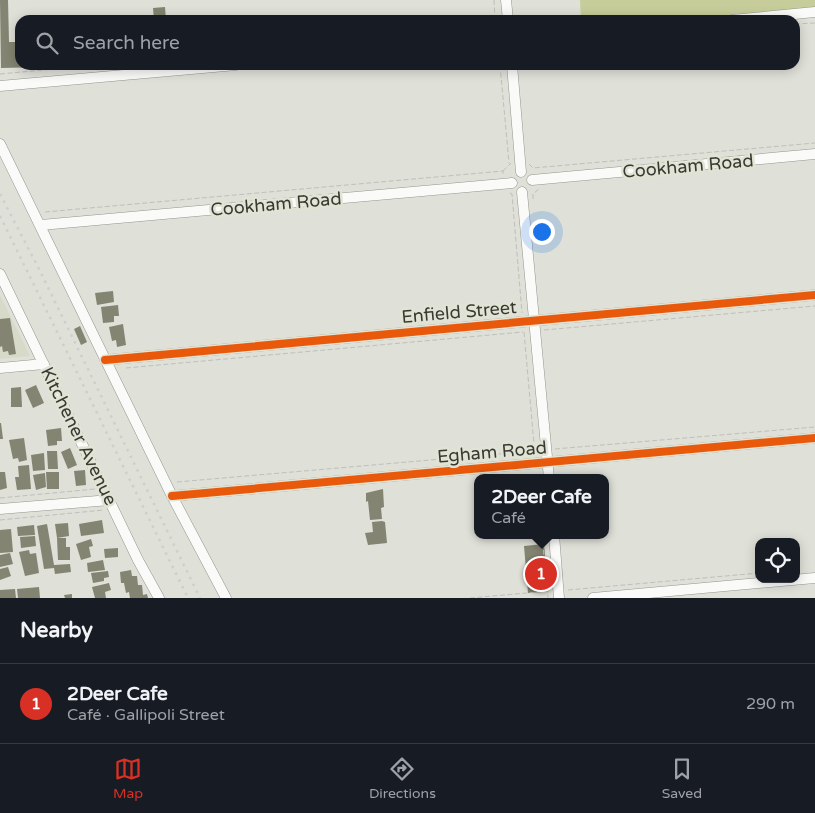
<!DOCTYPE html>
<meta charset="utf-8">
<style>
:root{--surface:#171b24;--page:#20242c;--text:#f1f3f6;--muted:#9ea1a6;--line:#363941;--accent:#d93025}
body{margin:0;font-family:"Varela Round",sans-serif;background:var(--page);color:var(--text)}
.controls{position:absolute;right:15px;bottom:15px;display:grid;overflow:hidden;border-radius:10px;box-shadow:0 2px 12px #0003}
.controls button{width:45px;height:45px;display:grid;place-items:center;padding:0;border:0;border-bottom:1px solid var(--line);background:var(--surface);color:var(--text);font:25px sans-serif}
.you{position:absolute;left:541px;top:231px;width:18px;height:18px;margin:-12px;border:4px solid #fff;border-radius:50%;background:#1a73e8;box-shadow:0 0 0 8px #1a73e833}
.badge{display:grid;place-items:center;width:32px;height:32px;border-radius:50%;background:var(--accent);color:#fff;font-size:16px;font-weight:700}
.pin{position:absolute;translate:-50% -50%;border:2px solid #fff;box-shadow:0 1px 5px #0006}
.popup{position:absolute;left:474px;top:474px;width:135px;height:65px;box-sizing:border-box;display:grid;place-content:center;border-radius:10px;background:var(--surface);filter:drop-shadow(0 1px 4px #0005);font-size:16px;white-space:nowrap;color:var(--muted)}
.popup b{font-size:19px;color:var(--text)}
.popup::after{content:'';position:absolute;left:50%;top:100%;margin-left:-10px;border:10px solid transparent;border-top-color:var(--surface)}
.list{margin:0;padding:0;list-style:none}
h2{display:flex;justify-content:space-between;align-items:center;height:65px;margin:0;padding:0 20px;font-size:21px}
h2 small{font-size:16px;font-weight:400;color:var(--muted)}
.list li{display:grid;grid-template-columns:32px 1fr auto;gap:15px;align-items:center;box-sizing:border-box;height:80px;padding:0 20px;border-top:1px solid var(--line)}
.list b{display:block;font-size:19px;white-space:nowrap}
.list p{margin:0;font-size:16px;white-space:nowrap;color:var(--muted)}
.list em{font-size:16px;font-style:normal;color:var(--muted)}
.icon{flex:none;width:28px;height:28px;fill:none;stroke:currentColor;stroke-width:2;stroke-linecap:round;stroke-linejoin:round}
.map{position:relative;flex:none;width:815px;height:598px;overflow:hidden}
.search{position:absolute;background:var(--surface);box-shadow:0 2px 12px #0003;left:15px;right:15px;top:15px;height:55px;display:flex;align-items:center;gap:12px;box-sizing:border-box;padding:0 18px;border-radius:15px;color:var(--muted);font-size:19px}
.sheet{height:145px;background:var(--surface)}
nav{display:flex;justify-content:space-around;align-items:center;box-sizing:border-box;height:70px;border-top:1px solid var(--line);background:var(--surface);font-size:14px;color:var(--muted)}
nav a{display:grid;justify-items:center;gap:2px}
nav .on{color:var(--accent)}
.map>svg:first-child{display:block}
.built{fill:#d7dac9}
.green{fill:#c7cd9a}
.building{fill:#838471}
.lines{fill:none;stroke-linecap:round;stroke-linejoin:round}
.minor-casing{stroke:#94958f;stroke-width:11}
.path{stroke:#bfbfbc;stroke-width:1;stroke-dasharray:5 2.5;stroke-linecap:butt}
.minor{stroke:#fafaf9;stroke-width:10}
.rail{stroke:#cecfcc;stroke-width:2.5;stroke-dasharray:2.5 5;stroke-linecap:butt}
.cycleway-casing{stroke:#e1e4d4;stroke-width:11}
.cycleway{stroke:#e8590c;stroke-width:8}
.labels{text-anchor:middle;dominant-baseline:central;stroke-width:5;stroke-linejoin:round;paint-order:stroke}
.street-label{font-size:18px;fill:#383933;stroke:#e1e4d4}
</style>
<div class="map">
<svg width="815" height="598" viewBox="0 0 815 598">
<rect width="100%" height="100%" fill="#dfe0d8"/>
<!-- built -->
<path class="built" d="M 0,295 L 30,356 L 0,359 Z"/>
<!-- green -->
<path class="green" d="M 580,0 L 815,0 L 815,12 L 732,20 L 581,20 Z"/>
<!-- building -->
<path class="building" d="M 0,0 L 8,0 L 9,42 L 20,42 L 20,65 L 43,65 L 43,67 L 1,68 Z
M 165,7 L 166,20 L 154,20 L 153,8 Z
M 113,291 L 114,302 L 97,305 L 95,293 Z
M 118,305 L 119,316 L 114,316 L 114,322 L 103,323 L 101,307 Z
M 10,318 L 16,354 L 9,355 L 8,351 L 3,352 L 2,346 L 0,347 L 0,319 Z
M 123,324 L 126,345 L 117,347 L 116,340 L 112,341 L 109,327 Z
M 80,326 L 87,342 L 81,345 L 74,329 Z
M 36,385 L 44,403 L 33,408 L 25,390 Z
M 21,387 L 22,407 L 11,407 L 11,388 Z
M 0,423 L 1,423 L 3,439 L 0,439 Z
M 61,428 L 62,441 L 57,441 L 57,445 L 48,446 L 46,430 Z
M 24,438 L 27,460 L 19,462 L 18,458 L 13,459 L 9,440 Z
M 70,448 L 77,465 L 68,469 L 61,452 Z
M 47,451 L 57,451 L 58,469 L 48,469 Z
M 44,453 L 45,470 L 33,471 L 31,455 Z
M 29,465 L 31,489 L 17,490 L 15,477 L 19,477 L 18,466 Z
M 85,470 L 86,485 L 76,486 L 74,471 Z
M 0,472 L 5,472 L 7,488 L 0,490 Z
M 46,472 L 59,472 L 59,489 L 47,489 Z
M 45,473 L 46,487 L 36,490 L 33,475 Z
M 383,489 L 384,507 L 381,508 L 382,519 L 370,520 L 368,501 L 366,502 L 366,493 Z
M 102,520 L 104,533 L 81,536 L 79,524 Z
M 382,521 L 385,522 L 387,543 L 368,545 L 365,533 L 373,532 L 372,522 Z
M 68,523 L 69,536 L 57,538 L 55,524 Z
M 47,524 L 54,565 L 70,564 L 71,572 L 55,574 L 54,568 L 44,569 L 37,526 Z
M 34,525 L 35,535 L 18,536 L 17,527 Z
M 11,529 L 13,552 L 0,553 L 0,530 Z
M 35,536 L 36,546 L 21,548 L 20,537 Z
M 57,538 L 66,538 L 66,547 L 70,547 L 70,560 L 58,560 Z
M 91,539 L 93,546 L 89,547 L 91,557 L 81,560 L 76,544 Z
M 544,544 L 548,585 L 541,592 L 528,593 L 524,546 Z
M 118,548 L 118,557 L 105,558 L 104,549 Z
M 29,550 L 30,554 L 36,553 L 39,573 L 25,576 L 19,552 Z
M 10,553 L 13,564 L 0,567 L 0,555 Z
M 103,560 L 105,570 L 88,572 L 87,563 Z
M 8,567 L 11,576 L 0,580 L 0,569 Z
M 131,570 L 132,576 L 137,576 L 138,585 L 142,585 L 143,595 L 147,594 L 148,598 L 130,598 L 129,592 L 126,593 L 124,583 L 121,583 L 120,572 Z
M 108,571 L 109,577 L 104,578 L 104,581 L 93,583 L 91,573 Z
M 109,583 L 111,590 L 105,592 L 106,598 L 95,598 L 92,587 Z
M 39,587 L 40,598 L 18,598 L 17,589 Z
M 15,589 L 16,598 L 0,598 L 0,590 Z
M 72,594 L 72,598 L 65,598 L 64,595 Z"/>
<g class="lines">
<defs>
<path id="minor" d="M 506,0 L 508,20
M 732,20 L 815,12
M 512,65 L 521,172
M 0,86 L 236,65
M 0,144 L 172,496 L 226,598
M 532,180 L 815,154
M 522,192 L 549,478
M 41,225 L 512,183
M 0,274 L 138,560 L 159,598
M 105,360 L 815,295
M 0,368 L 44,364
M 172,496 L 815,438
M 0,509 L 110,500
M 554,535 L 559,598
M 593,598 L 815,578"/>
</defs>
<!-- minor casing -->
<use href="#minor" class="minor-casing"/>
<!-- path -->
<path class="path" d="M 494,0 L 495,20
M 795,24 L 815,23
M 500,65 L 509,163
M 0,74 L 98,65
M 529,164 L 533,168 L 815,143
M 503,171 L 511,163
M 510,193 L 512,194 L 522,313
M 533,199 L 533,194 L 540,188
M 45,212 L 503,171 L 503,175
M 544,330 L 815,306
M 524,332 L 535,455
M 126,368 L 523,332
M 555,449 L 815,427
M 177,482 L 534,451
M 0,498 L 95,489
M 0,520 L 104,510
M 542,535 L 548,598
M 568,590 L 759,573
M 470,598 L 549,591"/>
<!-- minor -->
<use href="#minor" class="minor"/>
<!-- rail -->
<path class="rail" d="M 0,194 L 38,267 L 200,598
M 0,216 L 188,598"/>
<defs>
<path id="cycleway" d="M 105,360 L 815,295
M 172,496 L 815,438"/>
</defs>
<!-- cycleway casing -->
<use href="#cycleway" class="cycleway-casing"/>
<!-- cycleway -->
<use href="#cycleway" class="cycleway"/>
</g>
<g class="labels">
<!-- street labels -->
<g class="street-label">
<text transform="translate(688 166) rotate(-5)">Cookham Road</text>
<text transform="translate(276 204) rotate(-5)">Cookham Road</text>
<text transform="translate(459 312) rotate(-5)">Enfield Street</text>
<text transform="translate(79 436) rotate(64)">Kitchener Avenue</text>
<text transform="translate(492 452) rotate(-5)">Egham Road</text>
</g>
</g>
</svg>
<div class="controls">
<button><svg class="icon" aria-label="locate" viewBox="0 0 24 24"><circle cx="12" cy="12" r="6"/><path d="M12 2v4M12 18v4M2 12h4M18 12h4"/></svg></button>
</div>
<div class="you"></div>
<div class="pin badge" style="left:541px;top:574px">1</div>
<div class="popup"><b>2Deer Cafe</b>Café</div>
<div class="search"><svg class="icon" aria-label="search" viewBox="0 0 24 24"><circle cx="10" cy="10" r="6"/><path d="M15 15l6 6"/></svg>Search here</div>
</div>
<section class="sheet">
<h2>Nearby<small></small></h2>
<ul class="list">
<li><span class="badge">1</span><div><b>2Deer Cafe</b><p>Café · Gallipoli Street</p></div><em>290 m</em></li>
</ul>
</section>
<nav>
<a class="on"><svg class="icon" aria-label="map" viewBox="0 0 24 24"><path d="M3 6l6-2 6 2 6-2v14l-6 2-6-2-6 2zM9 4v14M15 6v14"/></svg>Map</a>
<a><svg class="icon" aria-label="directions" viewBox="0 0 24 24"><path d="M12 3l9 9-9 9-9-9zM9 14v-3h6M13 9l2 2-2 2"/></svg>Directions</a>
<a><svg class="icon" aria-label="saved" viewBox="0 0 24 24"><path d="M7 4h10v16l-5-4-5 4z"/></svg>Saved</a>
</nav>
